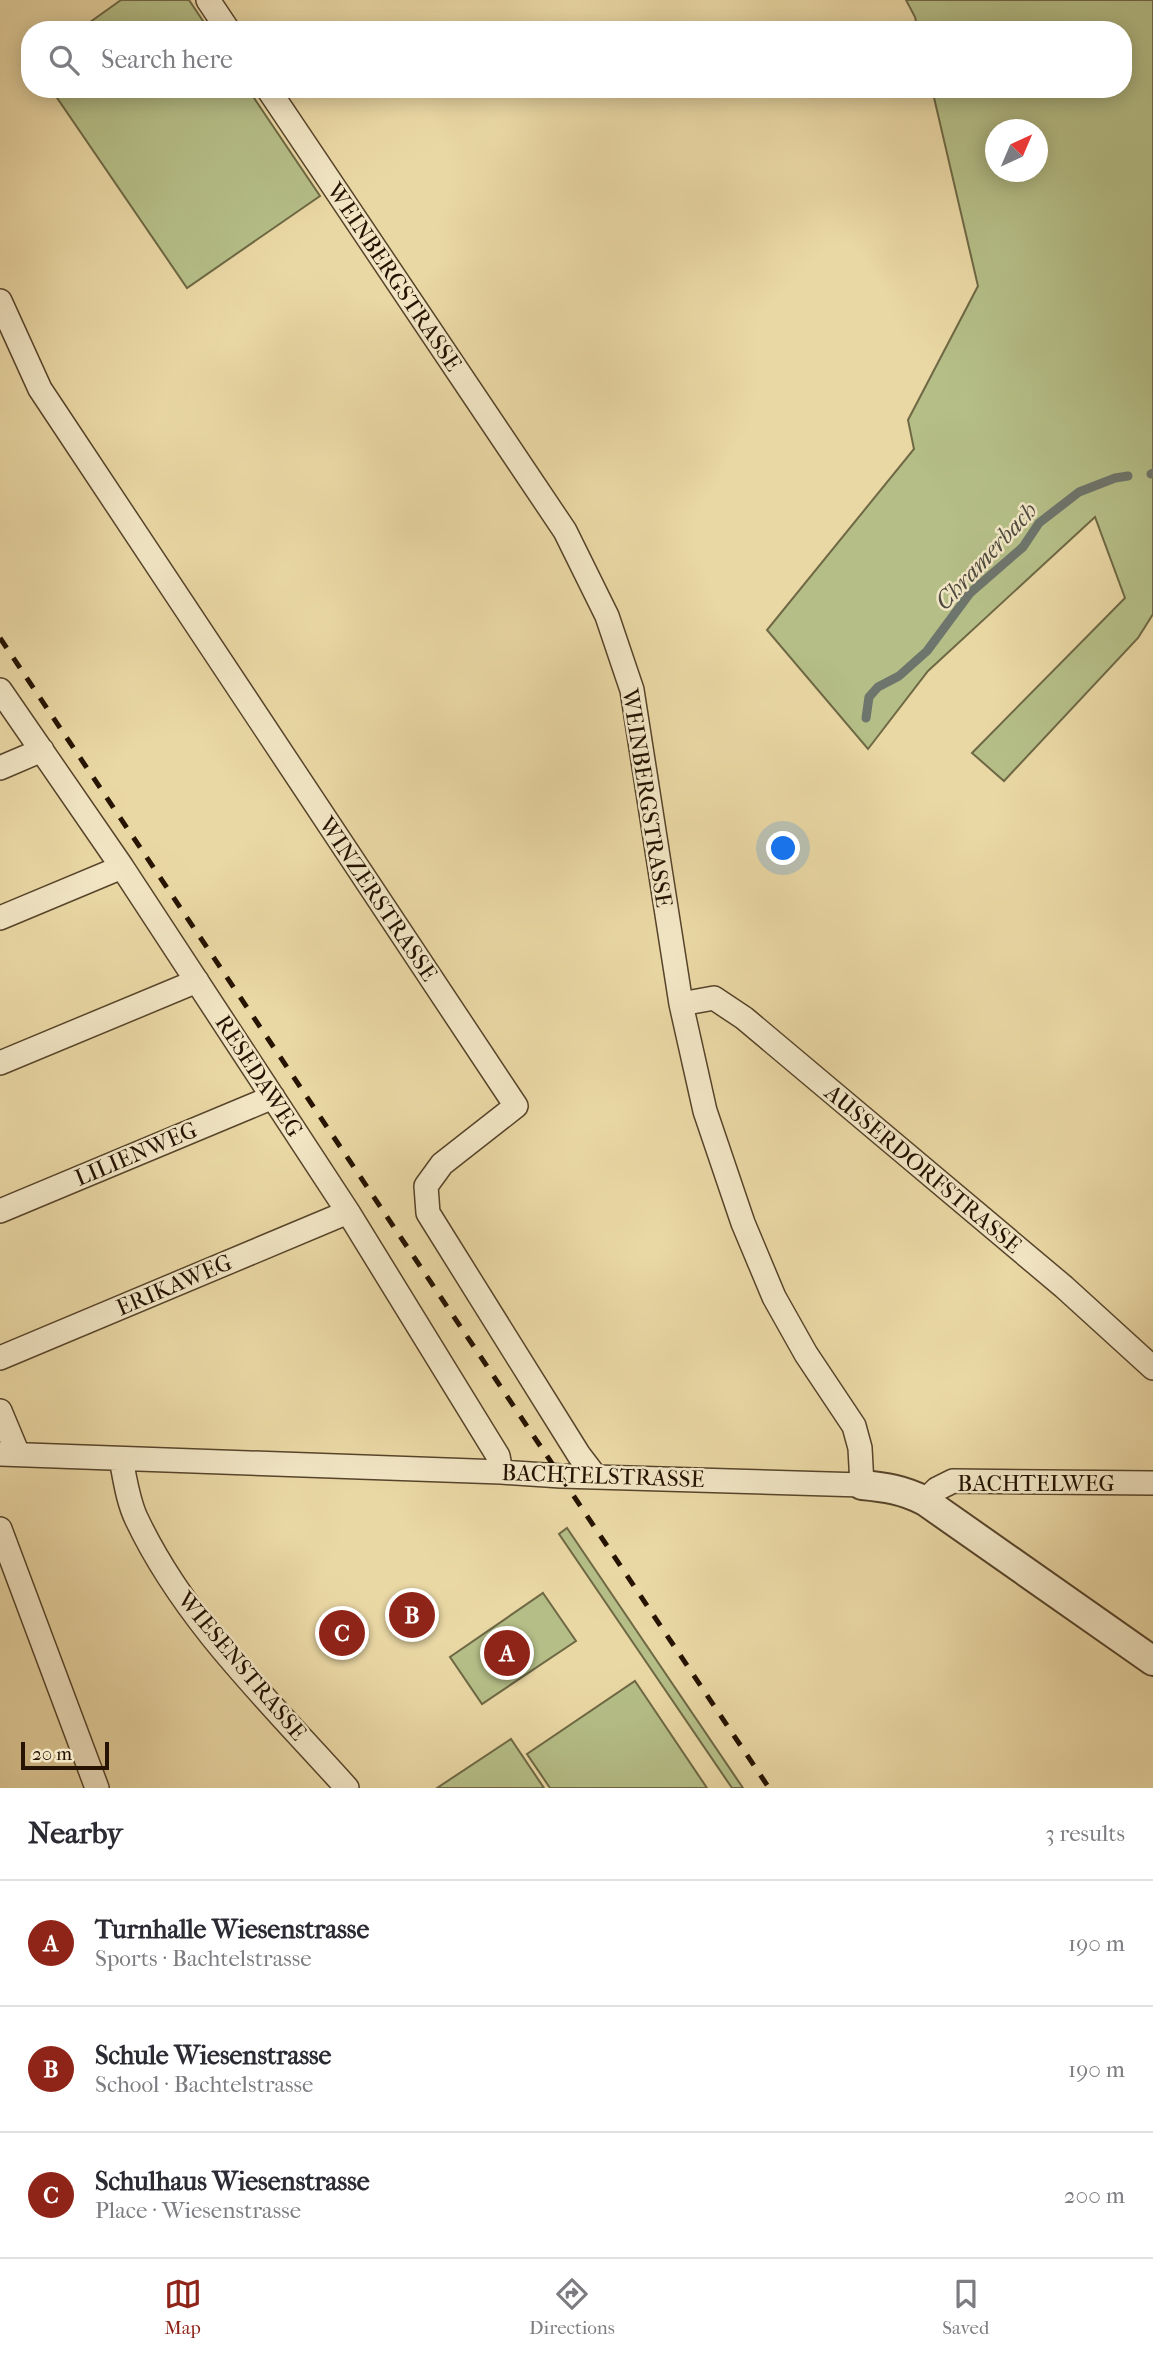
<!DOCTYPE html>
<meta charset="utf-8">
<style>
:root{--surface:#fff;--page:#f7f7f7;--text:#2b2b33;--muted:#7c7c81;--line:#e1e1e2;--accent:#8f2418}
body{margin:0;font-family:"IM FELL French Canon",serif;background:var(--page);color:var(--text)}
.compass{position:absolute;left:985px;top:119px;width:63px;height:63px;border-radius:50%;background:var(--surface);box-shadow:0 4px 18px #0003;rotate:44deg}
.scale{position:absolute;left:21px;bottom:18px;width:88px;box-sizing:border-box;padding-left:7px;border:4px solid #261302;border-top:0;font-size:19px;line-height:24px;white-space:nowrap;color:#261302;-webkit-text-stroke:5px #f1e5c4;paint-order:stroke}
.you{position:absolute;left:784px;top:849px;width:24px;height:24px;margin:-18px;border:5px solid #fff;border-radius:50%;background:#1a73e8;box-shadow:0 0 0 10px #1a73e833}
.badge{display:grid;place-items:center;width:46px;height:46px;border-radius:50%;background:var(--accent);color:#fff;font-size:23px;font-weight:700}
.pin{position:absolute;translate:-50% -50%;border:4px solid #fff;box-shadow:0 2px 7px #0006}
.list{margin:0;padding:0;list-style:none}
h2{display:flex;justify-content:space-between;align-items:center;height:91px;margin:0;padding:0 28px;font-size:30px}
h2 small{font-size:23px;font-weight:400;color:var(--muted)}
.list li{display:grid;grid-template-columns:46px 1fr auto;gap:21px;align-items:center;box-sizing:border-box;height:126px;padding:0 28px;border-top:2px solid var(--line)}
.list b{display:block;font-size:26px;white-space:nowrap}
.list p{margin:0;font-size:23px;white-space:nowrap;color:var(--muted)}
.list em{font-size:23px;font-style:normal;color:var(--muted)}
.icon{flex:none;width:38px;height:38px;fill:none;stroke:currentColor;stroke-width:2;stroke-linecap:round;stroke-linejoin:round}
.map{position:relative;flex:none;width:1153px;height:1788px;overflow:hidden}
.search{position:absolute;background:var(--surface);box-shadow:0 4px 18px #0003;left:21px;right:21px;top:21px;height:77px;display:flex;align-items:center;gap:18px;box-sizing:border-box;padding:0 24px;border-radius:28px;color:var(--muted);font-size:26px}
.sheet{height:469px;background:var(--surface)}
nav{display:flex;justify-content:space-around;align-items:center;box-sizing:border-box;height:98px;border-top:2px solid var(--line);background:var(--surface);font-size:19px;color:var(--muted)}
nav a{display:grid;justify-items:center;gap:4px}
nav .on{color:var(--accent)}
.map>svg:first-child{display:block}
.green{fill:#b5be87;stroke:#6e6844;stroke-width:2;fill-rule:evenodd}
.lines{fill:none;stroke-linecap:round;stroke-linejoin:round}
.stream{stroke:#6e756c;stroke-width:9}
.minor-casing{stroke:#57442a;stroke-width:26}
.tertiary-casing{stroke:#57442a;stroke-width:32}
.minor{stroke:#f1e5c4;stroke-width:23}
.tertiary{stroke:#f1e5c4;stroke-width:28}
.rail{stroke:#261302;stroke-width:5;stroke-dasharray:12 12;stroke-linecap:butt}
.labels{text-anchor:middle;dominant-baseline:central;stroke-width:5;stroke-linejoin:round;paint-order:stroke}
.street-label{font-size:23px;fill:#261302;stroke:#f1e5c4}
.water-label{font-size:24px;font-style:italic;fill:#504c40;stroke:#f1e5c4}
</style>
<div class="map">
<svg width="1153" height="1788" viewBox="0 0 1153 1788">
<rect width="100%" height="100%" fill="#e9d7a4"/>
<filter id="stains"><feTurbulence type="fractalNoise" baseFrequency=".00286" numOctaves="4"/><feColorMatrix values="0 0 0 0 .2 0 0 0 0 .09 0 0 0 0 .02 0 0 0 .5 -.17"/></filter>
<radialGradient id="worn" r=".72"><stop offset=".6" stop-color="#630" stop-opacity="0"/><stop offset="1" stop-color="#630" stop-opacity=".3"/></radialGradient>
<!-- green -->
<path class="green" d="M 121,0 L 189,0 L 209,30 L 79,30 Z
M 906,0 L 1153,0 L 1153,614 L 1138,638 L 1004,781 L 972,753 L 1125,598 L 1095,517 L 928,671 L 868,749 L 767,630 L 914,449 L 908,420 L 978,286 L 932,89 L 1123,89 L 1123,30 L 918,30 L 915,17 ZM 996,130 L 1038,130 L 1038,172 L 996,172 Z
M 51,89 L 248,89 L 320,196 L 187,288 Z
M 567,1528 L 743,1788 L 732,1788 L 559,1534 Z
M 543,1593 L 576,1641 L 482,1704 L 450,1657 Z
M 635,1681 L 707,1788 L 550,1788 L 527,1754 Z
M 511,1739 L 544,1788 L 437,1788 Z"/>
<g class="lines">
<!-- stream -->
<path class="stream" d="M 1151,474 L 1153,473
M 866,718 L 869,697 L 878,687 L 899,676 L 927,651 L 970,593 L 1023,547 L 1039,523 L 1079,492 L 1115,478 L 1128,476"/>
<defs>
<path id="minor" d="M 208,0 L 228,30
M 0,301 L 40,389 L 516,1106 L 442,1164 L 426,1186 L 428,1213 L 579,1455 L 595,1476
M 0,690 L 122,867 L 348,1212 L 498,1456 L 501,1472
M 0,768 L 42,750
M 0,918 L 122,867
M 681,1004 L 714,998 L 744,1018 L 1064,1287 L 1153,1368
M 0,1063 L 197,981
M 0,1211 L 273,1097
M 0,1358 L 348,1212
M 0,1411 L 18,1454
M 0,1454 L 501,1472 L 561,1476 L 862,1485 L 860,1448 L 854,1426 L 806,1354 L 774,1297 L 743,1223 L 705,1111 L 681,1004 L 632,690 L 607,616 L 565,531 L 268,89
M 121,1459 C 125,1479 128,1502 137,1520 C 186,1623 272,1704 347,1788
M 925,1501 L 937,1489 L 953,1481 L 1153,1483
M 0,1529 L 97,1788"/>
<path id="tertiary" d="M 862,1485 C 885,1487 904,1490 925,1501 L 1153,1661"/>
</defs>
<!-- minor casing -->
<use href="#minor" class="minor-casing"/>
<!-- tertiary casing -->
<use href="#tertiary" class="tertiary-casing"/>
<!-- minor -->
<use href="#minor" class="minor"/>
<!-- tertiary -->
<use href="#tertiary" class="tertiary"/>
<!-- rail -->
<path class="rail" d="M 0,638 L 769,1788"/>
</g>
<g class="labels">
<!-- street labels -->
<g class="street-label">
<text transform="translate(394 277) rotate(56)">WEINBERGSTRASSE</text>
<text transform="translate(647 798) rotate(81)">WEINBERGSTRASSE</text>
<text transform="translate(378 899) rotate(56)">WINZERSTRASSE</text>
<text transform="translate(259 1076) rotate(57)">RESEDAWEG</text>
<text transform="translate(136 1154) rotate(-23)">LILIENWEG</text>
<text transform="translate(923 1169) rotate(40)">AUSSERDORFSTRASSE</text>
<text transform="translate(174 1285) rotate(-23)">ERIKAWEG</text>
<text transform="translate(603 1476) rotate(2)">BACHTELSTRASSE</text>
<text x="1036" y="1483">BACHTELWEG</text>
<text transform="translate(242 1666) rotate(50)">WIESENSTRASSE</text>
</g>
<!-- water labels -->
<g class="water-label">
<text transform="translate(986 556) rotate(-47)">Chramerbach</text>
</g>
</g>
<rect width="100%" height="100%" filter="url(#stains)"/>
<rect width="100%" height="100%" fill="url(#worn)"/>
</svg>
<svg class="compass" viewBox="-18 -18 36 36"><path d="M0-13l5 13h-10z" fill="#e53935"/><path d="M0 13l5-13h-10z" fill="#7c7c81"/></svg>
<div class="scale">20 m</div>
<div class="you"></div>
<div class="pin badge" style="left:507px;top:1653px">A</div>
<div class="pin badge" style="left:412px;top:1615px">B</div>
<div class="pin badge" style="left:342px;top:1633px">C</div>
<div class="search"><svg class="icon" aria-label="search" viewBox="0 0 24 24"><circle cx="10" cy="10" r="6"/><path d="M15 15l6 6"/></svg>Search here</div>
</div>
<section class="sheet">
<h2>Nearby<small>3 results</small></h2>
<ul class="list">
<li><span class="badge">A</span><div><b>Turnhalle Wiesenstrasse</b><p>Sports · Bachtelstrasse</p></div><em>190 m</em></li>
<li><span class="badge">B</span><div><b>Schule Wiesenstrasse</b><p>School · Bachtelstrasse</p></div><em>190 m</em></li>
<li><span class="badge">C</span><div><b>Schulhaus Wiesenstrasse</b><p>Place · Wiesenstrasse</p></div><em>200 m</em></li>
</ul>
</section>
<nav>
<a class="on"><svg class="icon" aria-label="map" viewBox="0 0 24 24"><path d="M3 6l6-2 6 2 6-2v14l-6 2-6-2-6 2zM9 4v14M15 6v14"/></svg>Map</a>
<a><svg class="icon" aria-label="directions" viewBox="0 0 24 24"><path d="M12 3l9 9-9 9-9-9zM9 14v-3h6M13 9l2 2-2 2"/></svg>Directions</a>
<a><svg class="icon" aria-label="saved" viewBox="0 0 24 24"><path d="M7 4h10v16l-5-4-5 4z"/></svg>Saved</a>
</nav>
